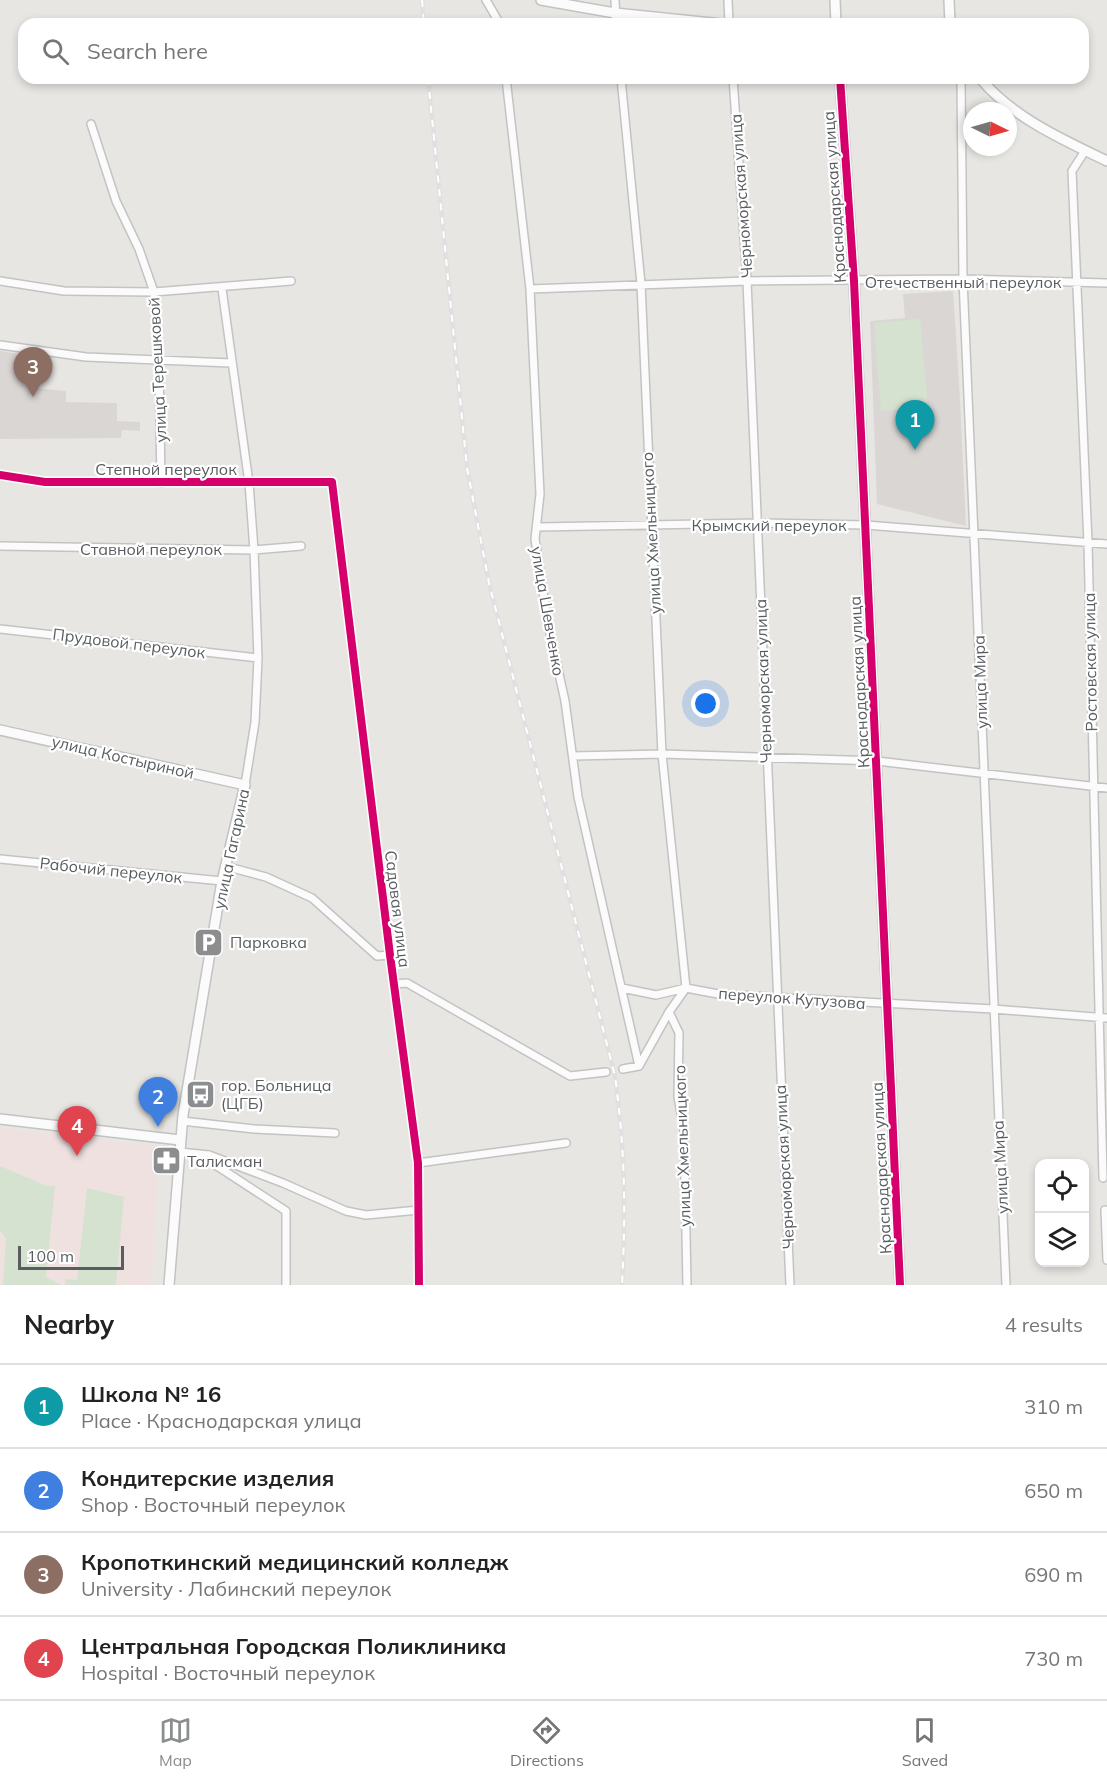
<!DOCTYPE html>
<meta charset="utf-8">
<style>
:root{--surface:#fff;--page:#f2f2f2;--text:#222;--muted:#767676;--line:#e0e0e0;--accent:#8b8d8e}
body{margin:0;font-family:Mulish,sans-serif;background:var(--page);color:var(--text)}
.controls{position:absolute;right:18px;bottom:18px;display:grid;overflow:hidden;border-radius:12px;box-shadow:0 3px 9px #0003}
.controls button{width:54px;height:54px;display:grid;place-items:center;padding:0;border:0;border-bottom:2px solid var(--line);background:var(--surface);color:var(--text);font:30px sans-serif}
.compass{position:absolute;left:963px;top:102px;width:54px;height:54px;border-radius:50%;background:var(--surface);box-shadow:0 3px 9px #0003;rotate:95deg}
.scale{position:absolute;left:18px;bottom:15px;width:106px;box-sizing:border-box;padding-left:6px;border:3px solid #595d60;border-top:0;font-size:16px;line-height:21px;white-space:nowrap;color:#595d60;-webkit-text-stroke:4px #fff;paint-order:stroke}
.you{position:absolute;left:706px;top:704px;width:21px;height:21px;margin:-15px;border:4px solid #fff;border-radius:50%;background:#1a73e8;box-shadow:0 0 0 9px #1a73e833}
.badge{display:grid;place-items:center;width:39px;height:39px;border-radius:50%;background:var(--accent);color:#fff;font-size:20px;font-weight:700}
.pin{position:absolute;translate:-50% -50px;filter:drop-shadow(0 2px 3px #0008)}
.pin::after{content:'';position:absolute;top:32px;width:21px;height:18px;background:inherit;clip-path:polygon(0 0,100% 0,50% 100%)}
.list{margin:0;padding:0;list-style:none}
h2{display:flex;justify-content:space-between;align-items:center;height:78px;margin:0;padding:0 24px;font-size:26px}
h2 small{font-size:20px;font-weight:400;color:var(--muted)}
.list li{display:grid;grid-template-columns:39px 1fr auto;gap:18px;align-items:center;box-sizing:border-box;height:84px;padding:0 24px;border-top:2px solid var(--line)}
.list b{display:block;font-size:22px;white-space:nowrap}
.list p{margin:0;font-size:20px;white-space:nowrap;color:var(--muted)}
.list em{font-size:20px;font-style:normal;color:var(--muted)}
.icon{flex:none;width:33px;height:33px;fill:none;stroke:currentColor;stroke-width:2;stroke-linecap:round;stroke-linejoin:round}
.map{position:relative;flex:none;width:1107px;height:1285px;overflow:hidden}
.search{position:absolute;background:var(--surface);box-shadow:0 3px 9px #0003;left:18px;right:18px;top:18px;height:66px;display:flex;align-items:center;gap:15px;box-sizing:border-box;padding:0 21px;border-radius:18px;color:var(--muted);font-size:22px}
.sheet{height:414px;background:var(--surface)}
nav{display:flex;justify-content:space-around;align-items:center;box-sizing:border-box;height:84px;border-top:2px solid var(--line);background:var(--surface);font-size:16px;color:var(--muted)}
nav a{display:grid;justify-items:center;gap:3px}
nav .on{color:var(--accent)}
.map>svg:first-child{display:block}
.education{fill:#dad6d3}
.medical{fill:#f0e1e1}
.green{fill:#d5e2d0}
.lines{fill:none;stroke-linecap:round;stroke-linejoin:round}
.street-casing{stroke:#c4c3c4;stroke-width:10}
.secondary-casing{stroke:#c3c3c4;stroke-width:12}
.street{stroke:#fcfbfb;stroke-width:7}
.secondary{stroke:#fcfbfb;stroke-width:9}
.rail-casing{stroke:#e0e0e0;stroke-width:4.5}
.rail{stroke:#fff;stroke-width:2;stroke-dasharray:7;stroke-linecap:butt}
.cycleway-casing{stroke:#fff;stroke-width:11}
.cycleway{stroke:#d6006c;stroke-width:8}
.labels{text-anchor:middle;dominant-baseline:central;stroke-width:4.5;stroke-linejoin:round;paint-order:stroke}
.street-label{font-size:16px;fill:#595d60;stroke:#fff}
.poi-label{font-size:16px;fill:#595d60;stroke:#fff;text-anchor:start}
</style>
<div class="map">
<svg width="1107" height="1285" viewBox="0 0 1107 1285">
<rect width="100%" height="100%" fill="#e8e6e3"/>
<!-- education -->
<path class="education" d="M 953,291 L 960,400 L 966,526 L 877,504 L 870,321 L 905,318 L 903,294 Z
M 0,351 L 38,357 L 35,388 L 66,391 L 66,402 L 117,403 L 117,421 L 140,422 L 140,431 L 122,430 L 121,438 L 0,439 Z"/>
<!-- medical -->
<path class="medical" d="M 0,1128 L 160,1147 L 151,1285 L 0,1285 Z"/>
<!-- green -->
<path class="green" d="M 920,319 L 928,408 L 881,411 L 874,323 Z
M 0,1166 L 47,1186 L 55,1186 L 46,1277 L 61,1285 L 3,1285 L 6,1238 L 0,1231 Z
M 87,1188 L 124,1197 L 116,1285 L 65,1285 L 65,1279 L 77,1280 Z"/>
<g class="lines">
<defs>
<path id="street" d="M 486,0 L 500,24
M 615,0 L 616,24
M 728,0 L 729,24
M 506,78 L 530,289 L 540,494 L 535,539 L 548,624 L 565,701 L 578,797 L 639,1066
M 621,78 L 641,284 L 662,754 L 686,988 L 669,1012 L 639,1066 L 623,1069
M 733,78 L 747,281 L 790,1285
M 961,78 L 963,279 L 1006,1285
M 91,124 L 116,201 L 139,249 L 154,292 L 159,361 L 161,483
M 1085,151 L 1072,171 L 1088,543 L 1103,1178
M 0,281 L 64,291 L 154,292 L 291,281
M 222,289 L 249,483 L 254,550 L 258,658 L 255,722 L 245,785
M 530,289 L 747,281 L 963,279 L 1107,283
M 0,345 L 86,357 L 231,363
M 0,475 L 45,482 L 332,482 L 390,955 L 418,1163 L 419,1285
M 538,527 L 757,523 L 866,525 L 1107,544
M 0,546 L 254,550 L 301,546
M 0,629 L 258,658
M 573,756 L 662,754 L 877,761 L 1107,788
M 0,859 L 222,881
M 225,866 L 266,877 L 312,898 L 377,956 L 390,955
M 394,984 L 407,983 L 570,1076 L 606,1072
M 622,988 L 656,995 L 686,988 L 718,994 L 993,1009 L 1107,1018
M 669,1012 L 679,1033 L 678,1097 L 684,1129 L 687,1285
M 182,1121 L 254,1129 L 335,1133
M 179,1152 L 209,1155 L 283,1183 L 346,1211 L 366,1215 L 419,1210
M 209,1155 L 214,1164 L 286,1211 L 286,1285
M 418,1163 L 566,1143
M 1105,1210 L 1107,1260"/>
<path id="secondary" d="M 541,0 L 615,13 L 722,24
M 835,0 L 836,24
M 949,0 L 950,24
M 840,78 L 854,281 L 900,1285
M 980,78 C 1012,117 1061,139 1107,161
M 0,730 L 245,785 L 222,881 L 183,1115 L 169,1285
M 0,1119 L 180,1140"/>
</defs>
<!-- street casing -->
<use href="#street" class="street-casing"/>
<!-- secondary casing -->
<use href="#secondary" class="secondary-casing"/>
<!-- street -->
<use href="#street" class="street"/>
<!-- secondary -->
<use href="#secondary" class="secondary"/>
<defs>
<path id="rail" d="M 422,0 L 424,24
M 428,78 L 467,468 L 489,583 L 615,1076 C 625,1149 626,1211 622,1285"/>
</defs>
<!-- rail casing -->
<use href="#rail" class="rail-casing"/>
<!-- rail -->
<use href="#rail" class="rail"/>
<defs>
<path id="cycleway" d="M 840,78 L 854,281 L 900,1285
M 0,475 L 45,482 L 332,482 L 390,955 L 418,1163 L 419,1285"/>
</defs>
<!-- cycleway casing -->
<use href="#cycleway" class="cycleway-casing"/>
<!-- cycleway -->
<use href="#cycleway" class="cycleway"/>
</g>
<!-- icons -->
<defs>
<symbol id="parking-square" viewBox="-11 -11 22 22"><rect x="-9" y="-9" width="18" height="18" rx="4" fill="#8b8d8e" stroke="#fff"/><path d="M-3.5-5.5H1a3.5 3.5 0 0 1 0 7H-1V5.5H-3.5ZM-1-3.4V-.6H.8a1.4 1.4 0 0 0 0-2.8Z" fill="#fff"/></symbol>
<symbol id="bus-square" viewBox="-11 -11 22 22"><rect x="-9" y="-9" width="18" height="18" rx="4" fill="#8b8d8e" stroke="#fff"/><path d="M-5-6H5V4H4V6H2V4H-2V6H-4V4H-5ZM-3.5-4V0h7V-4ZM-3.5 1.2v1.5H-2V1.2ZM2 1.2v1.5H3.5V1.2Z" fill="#fff"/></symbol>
<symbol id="pharmacy-square" viewBox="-11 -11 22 22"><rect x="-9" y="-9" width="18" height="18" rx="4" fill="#8b8d8e" stroke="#fff"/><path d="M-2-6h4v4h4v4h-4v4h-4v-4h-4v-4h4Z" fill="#fff"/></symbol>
</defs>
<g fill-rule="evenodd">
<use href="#parking-square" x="192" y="926" width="33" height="33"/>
<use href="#bus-square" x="184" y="1078" width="33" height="33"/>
<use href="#pharmacy-square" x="150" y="1144" width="33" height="33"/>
</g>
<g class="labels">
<!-- street labels -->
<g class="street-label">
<text transform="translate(741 196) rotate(-94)">Черноморская улица</text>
<text transform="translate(834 197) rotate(-94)">Краснодарская улица</text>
<text x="963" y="282">Отечественный переулок</text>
<text transform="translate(157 370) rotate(-93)">улица Терешковой</text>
<text x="166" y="469">Степной переулок</text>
<text x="769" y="525">Крымский переулок</text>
<text transform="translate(651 533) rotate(-93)">улица Хмельницкого</text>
<text x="151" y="549">Ставной переулок</text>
<text transform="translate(548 611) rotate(80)">улица Шевченко</text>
<text transform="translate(129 643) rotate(7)">Прудовой переулок</text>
<text transform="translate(1090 662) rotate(-91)">Ростовская улица</text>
<text transform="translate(763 681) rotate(-92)">Черноморская улица</text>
<text transform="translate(859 682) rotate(-93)">Краснодарская улица</text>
<text transform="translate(980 682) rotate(-92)">улица Мира</text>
<text transform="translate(123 757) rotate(13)">улица Костыриной</text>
<text transform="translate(231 849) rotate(-78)">улица Гагарина</text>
<text transform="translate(111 870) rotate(6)">Рабочий переулок</text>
<text transform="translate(398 909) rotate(83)">Садовая улица</text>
<text transform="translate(792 998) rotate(4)">переулок Кутузова</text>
<text transform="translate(682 1146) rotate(-92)">улица Хмельницкого</text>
<text transform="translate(784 1167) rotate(-93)">Черноморская улица</text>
<text transform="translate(1000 1167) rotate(-93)">улица Мира</text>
<text transform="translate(881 1168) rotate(-93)">Краснодарская улица</text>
</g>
<!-- poi labels -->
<g class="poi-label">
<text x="230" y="942">Парковка</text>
<text x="221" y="1085">гор. Больница<tspan x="221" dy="18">(ЦГБ)</tspan></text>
<text x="187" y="1161">Талисман</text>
</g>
</g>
</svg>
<div class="controls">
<button><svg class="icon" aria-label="locate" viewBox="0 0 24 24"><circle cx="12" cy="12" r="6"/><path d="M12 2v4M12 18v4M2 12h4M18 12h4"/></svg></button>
<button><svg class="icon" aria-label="layers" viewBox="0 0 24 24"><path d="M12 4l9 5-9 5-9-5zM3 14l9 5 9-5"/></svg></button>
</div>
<svg class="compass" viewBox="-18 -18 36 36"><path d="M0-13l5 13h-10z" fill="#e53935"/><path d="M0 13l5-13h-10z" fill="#767676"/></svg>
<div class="scale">100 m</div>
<div class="you"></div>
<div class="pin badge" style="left:915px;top:450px;background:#0f9aa8">1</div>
<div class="pin badge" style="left:158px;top:1127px;background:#3f7fe0">2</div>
<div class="pin badge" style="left:33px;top:397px;background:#8d6e63">3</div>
<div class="pin badge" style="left:77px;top:1156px;background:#e0444e">4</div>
<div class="search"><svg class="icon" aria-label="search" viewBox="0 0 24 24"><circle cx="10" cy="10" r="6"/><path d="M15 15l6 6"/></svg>Search here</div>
</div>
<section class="sheet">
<h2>Nearby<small>4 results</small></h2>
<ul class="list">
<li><span class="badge" style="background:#0f9aa8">1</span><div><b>Школа № 16</b><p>Place · Краснодарская улица</p></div><em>310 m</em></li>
<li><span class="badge" style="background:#3f7fe0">2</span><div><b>Кондитерские изделия</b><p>Shop · Восточный переулок</p></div><em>650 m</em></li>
<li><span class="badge" style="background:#8d6e63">3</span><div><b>Кропоткинский медицинский колледж</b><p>University · Лабинский переулок</p></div><em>690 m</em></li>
<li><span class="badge" style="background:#e0444e">4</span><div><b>Центральная Городская Поликлиника</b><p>Hospital · Восточный переулок</p></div><em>730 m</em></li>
</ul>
</section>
<nav>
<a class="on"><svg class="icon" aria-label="map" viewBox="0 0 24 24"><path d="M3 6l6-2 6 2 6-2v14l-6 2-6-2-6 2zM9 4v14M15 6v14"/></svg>Map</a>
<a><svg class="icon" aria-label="directions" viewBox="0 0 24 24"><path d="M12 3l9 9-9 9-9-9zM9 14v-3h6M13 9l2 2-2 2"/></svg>Directions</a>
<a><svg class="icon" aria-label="saved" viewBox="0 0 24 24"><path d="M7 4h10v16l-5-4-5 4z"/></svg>Saved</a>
</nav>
